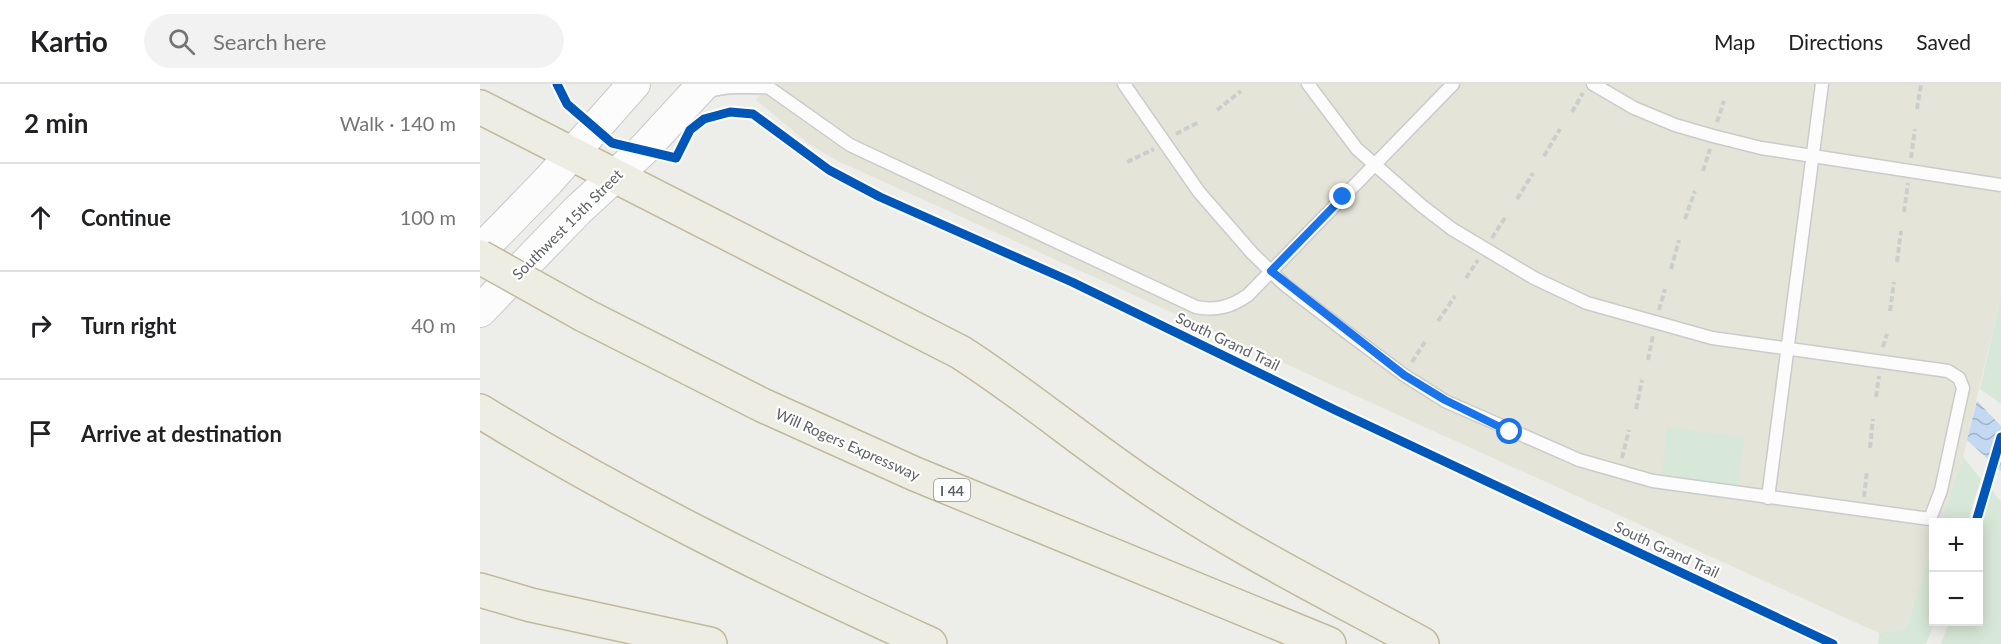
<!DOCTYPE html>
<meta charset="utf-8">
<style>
:root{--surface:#fff;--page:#f2f2f2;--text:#202124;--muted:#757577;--line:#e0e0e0}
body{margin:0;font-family:Lato,sans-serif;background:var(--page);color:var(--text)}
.controls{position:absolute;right:18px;bottom:18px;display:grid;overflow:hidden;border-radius:0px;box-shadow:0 3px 15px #0003}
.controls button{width:54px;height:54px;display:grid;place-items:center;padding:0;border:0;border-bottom:2px solid var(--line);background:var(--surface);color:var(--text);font:30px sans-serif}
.stop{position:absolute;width:18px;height:18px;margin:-14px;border:4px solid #1a73e8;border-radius:50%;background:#fff}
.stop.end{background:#1a73e8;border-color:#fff;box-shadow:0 2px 6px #0008}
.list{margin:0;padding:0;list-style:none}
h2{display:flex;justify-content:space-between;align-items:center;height:78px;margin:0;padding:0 24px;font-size:26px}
h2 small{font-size:20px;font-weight:400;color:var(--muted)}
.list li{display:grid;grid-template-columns:39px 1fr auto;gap:18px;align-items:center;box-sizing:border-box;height:108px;padding:0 24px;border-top:2px solid var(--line)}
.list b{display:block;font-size:22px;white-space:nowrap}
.list em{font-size:20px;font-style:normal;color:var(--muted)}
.icon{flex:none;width:33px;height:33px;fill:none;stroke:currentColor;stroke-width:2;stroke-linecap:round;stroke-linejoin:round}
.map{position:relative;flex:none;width:1521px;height:560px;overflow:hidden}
header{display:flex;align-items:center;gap:36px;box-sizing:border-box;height:84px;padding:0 30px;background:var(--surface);border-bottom:2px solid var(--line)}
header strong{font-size:28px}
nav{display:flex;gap:33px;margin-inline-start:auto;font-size:21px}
.search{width:420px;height:54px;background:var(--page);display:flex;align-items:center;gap:15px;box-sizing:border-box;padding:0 21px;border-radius:33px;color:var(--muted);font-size:22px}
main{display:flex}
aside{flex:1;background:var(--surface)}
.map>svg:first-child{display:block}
.commercial{fill:#e5e4d8}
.grass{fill:#d8e8d8}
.water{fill:url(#water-waves)}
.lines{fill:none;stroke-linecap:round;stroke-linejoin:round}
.service-casing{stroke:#cacbca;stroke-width:15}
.secondary-casing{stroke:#c8c9c9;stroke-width:34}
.motorway-casing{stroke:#c0ba9a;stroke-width:36}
.path{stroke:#cacecc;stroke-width:4;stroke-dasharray:6 3;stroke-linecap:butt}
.service{stroke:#fcfcfc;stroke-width:12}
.secondary{stroke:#fcfcfc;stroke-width:32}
.motorway{stroke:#eeede3;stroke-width:33}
.motorway-bridge-casing{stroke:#c0ba9a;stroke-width:36;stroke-linecap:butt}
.motorway-bridge{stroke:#eeede3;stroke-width:33}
.cycleway-casing{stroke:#fff;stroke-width:13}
.cycleway{stroke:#0057b8;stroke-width:9}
.route{stroke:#1a73e8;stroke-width:8}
.labels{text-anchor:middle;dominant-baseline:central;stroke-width:4.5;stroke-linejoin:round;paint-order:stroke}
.shield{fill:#fff;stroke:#8e9093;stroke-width:1.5}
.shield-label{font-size:14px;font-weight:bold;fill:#5e6165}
.street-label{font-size:15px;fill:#5e6165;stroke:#fff}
</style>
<header>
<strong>Kartio</strong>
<div class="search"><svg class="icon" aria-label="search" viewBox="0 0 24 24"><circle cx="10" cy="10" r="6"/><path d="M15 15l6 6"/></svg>Search here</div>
<nav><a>Map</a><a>Directions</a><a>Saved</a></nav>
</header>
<main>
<aside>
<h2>2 min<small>Walk · 140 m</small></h2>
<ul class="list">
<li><svg class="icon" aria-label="ahead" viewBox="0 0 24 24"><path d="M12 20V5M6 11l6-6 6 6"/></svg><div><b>Continue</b></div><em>100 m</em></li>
<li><svg class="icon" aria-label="right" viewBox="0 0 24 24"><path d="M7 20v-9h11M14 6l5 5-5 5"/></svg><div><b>Turn right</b></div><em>40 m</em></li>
<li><svg class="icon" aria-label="arrive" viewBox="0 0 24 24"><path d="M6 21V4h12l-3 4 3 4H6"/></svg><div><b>Arrive at destination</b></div></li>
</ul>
</aside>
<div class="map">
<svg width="1521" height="560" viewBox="0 0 1521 560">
<defs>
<pattern id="water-waves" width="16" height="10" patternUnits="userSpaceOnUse" patternTransform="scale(1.5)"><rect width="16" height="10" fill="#c3d8f1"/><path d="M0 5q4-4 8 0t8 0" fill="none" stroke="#a2b3c7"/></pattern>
</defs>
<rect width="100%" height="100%" fill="#edede9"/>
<!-- commercial -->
<path class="commercial" d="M 290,0 L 1521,0 L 1521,211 L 1483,373 L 1461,438 L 1454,438 L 1453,459 L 1426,544 L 1399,549 L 358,77 L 329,60 L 276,16 Z"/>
<!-- grass -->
<path class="grass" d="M 1521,211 L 1521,320 L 1500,305 Z
M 1187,343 L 1265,353 L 1256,416 L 1180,407 Z
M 1483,373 L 1501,395 L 1487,438 L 1461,438 Z
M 1512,406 L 1521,418 L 1521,560 L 1461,560 L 1469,538 L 1498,538 L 1499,447 Z
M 1453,459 L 1455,538 L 1446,560 L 1398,560 L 1399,549 L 1426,544 Z"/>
<!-- water -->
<path class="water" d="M 1497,317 L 1521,342 L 1521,387 L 1487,356 Z"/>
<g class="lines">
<defs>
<path id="service" d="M 644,0 L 719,108 L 772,169 L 805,201 L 865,247 L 924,291 L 965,317 L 1099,376 L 1173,397 L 1450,435 L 1461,406 L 1483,304 L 1479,294 L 1468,287 L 1232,254 L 1107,219 L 1054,194 L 972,145 L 942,122 L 877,65 L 828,0
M 1113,0 L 1154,24 L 1195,41 L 1233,52 L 1281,64 L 1521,101
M 288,3 L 370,61 L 716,223 C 736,227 751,223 768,211 L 973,0
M 224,9 C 247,0 264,4 288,3 L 287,0
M 1288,414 L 1342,0"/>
<path id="secondary" d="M 0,167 L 68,97 L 154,0
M 0,227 L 98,126 L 163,66 L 224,0"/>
<path id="motorway" d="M 0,23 L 480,268 C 552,314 616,370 688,416 C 769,470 856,513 942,560
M 104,231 L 282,321 L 435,390 L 849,560
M 0,327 C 144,416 296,490 450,560
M 0,506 L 51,521 L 230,560"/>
</defs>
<!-- service casing -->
<use href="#service" class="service-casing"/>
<!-- secondary casing -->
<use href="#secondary" class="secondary-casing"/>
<!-- motorway casing -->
<use href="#motorway" class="motorway-casing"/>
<!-- path -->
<path class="path" d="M 1437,25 L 1441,0
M 737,26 L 761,7
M 1092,28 L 1103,9
M 1237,38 L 1244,17
M 696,50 L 719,38
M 1064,72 L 1080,45
M 1431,74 L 1435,45
M 647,78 L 674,65
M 1223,87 L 1230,65
M 1037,115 L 1053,89
M 1424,128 L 1428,99
M 1205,135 L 1215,107
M 1012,154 L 1026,132
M 1417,178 L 1421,147
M 1191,185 L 1199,156
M 986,194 L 998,176
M 1179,226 L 1185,205
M 1410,227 L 1414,198
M 958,237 L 975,212
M 1403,263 L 1407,250
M 1168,276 L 1173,251
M 932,278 L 946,256
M 1396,313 L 1399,292
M 1156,325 L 1162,296
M 1390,364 L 1393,335
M 1142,374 L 1149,346
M 1384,413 L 1387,387"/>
<!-- service -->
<use href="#service" class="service"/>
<!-- secondary -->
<use href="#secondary" class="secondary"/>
<!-- motorway -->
<use href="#motorway" class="motorway"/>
<defs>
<path id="motorway-bridge" d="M 0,173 L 104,231"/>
</defs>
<!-- motorway-bridge casing -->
<use href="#motorway-bridge" class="motorway-bridge-casing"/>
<!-- motorway-bridge -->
<use href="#motorway-bridge" class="motorway-bridge"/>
<defs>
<path id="cycleway" d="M 77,0 L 87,20 L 132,59 L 196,74 L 210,46 L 224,35 L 250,28 L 273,30 L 349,86 L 400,113 L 592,198 L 853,325 L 1353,560
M 1496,438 L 1521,353"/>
</defs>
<!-- cycleway casing -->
<use href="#cycleway" class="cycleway-casing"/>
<!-- cycleway -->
<use href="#cycleway" class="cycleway"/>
</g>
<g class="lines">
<!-- route -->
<path class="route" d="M 863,113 L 791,187 L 924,291 L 965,316 L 1030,348"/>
</g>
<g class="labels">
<!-- shield labels -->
<rect class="shield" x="454" y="395" width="36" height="22" rx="4.5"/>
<g class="shield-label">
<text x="472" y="406">I 44</text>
</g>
<!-- street labels -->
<g class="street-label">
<text transform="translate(87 140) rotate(-45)">Southwest 15th Street</text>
<text transform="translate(748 257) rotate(26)">South Grand Trail</text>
<text transform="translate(368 360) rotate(24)">Will Rogers Expressway</text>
<text transform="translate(1187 465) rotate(25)">South Grand Trail</text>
</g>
</g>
</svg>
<div class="controls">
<button>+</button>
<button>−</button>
</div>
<div class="stop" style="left:1030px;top:348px"></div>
<div class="stop end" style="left:863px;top:113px"></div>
</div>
</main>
